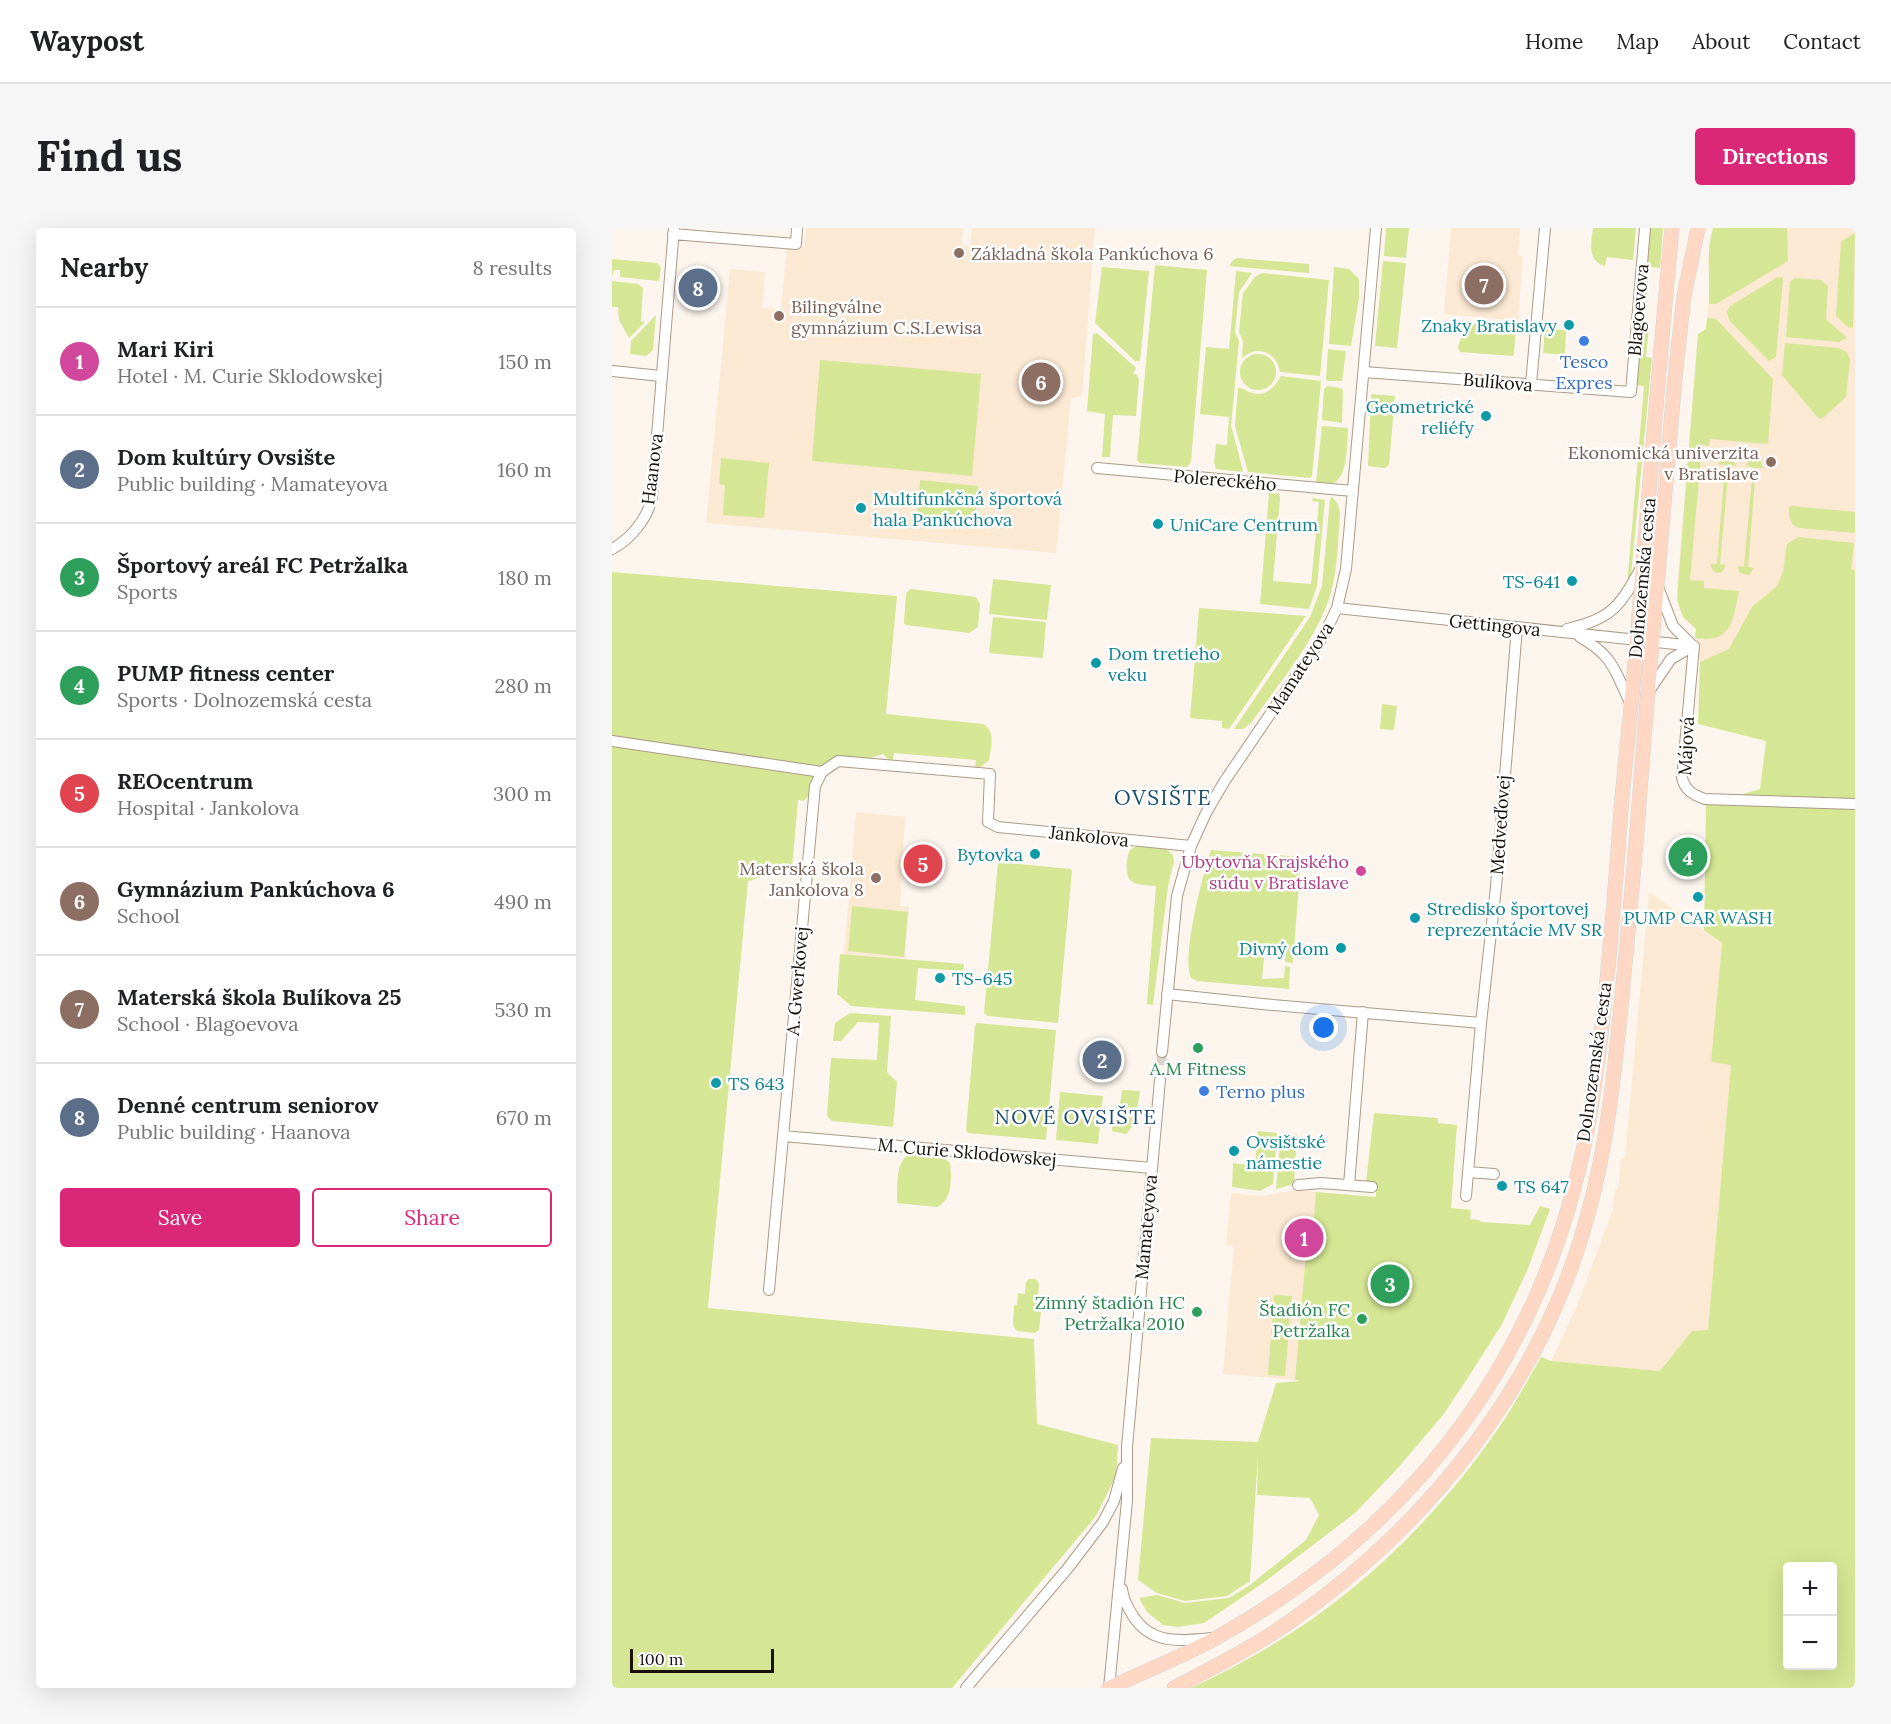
<!DOCTYPE html>
<meta charset="utf-8">
<style>
:root{--surface:#fff;--page:#f6f6f6;--text:#202124;--muted:#757577;--line:#e0e0e0;--accent:#db2777}
body{margin:0;font-family:Lora,serif;background:var(--page);color:var(--text)}
.controls{position:absolute;right:18px;bottom:18px;display:grid;overflow:hidden;border-radius:6px;box-shadow:0 6px 24px #0002}
.controls button{width:54px;height:54px;display:grid;place-items:center;padding:0;border:0;border-bottom:2px solid var(--line);background:var(--surface);color:var(--text);font:30px sans-serif}
.scale{position:absolute;left:18px;bottom:15px;width:144px;box-sizing:border-box;padding-left:6px;border:3px solid #17110a;border-top:0;font-size:16px;line-height:21px;white-space:nowrap;color:#17110a;-webkit-text-stroke:4px #fff;paint-order:stroke}
.you{position:absolute;left:712px;top:800px;width:21px;height:21px;margin:-15px;border:4px solid #fff;border-radius:50%;background:#1a73e8;box-shadow:0 0 0 9px #1a73e833}
.badge{display:grid;place-items:center;width:39px;height:39px;border-radius:50%;background:var(--accent);color:#fff;font-size:20px;font-weight:700}
.pin{position:absolute;translate:-50% -50%;border:3px solid #fff;box-shadow:0 2px 6px #0006}
.list{margin:0;padding:0;list-style:none}
h2{display:flex;justify-content:space-between;align-items:center;height:78px;margin:0;padding:0 24px;font-size:26px}
h2 small{font-size:20px;font-weight:400;color:var(--muted)}
.list li{display:grid;grid-template-columns:39px 1fr auto;gap:18px;align-items:center;box-sizing:border-box;height:108px;padding:0 24px;border-top:2px solid var(--line)}
.list b{display:block;font-size:22px;white-space:nowrap}
.list p{margin:0;font-size:20px;white-space:nowrap;color:var(--muted)}
.list em{font-size:20px;font-style:normal;color:var(--muted)}
.actions{display:flex;gap:12px;padding:18px 24px}
.actions a{flex:1;padding:14px 0;border:2px solid var(--accent);border-radius:6px;text-align:center;font-size:21px;color:var(--accent)}
.actions .main{background:var(--accent);color:#fff}
.map{position:relative;flex:none;width:1243px;height:1460px;overflow:hidden;border-radius:6px}
header{display:flex;align-items:center;gap:36px;box-sizing:border-box;height:84px;padding:0 30px;background:var(--surface);border-bottom:2px solid var(--line)}
header strong{font-size:28px}
nav{display:flex;gap:33px;margin-inline-start:auto;font-size:21px}
.intro{display:flex;align-items:center;justify-content:space-between;box-sizing:border-box;height:144px;padding:0 36px}
h1{margin:0;font-size:42px}
.button{padding:15px 27px;border-radius:6px;background:var(--accent);color:#fff;font-size:21px;font-weight:700}
main{display:flex;gap:36px;padding:0 36px}
aside{flex:1;background:var(--surface);border-radius:6px;box-shadow:0 6px 24px #0002}
.map>svg:first-child{display:block}
.built{fill:#fbe9d3}
.green{fill:#d5e694;fill-rule:evenodd}
.lines{fill:none;stroke-linecap:round;stroke-linejoin:round}
.minor-tunnel{stroke:#dad3cb;stroke-width:10;stroke-dasharray:10 5;stroke-linecap:butt}
.minor-casing{stroke:#ab9a87;stroke-width:12}
.major-casing{stroke:#d5d4d3;stroke-width:15}
.minor{stroke:#fff;stroke-width:10}
.major{stroke:#fed8c4;stroke-width:14}
.education-dot{fill:#8d6e63;stroke:#fff;stroke-width:2}
.culture-dot{fill:#0f9aa8;stroke:#fff;stroke-width:2}
.shop-dot{fill:#3f7fe0;stroke:#fff;stroke-width:2}
.hotel-dot{fill:#d1479c;stroke:#fff;stroke-width:2}
.leisure-dot{fill:#2e9e5b;stroke:#fff;stroke-width:2}
.labels{text-anchor:middle;dominant-baseline:central;stroke-width:5;stroke-linejoin:round;paint-order:stroke}
.education-label{font-size:18px;fill:#785e54;stroke:#fff;text-anchor:start}
.street-label{font-size:18px;fill:#17110a;stroke:#fff}
.culture-label{font-size:18px;fill:#0d838f;stroke:#fff;text-anchor:start}
.shop-label{font-size:18px;fill:#366cbe;stroke:#fff}
.hotel-label{font-size:18px;fill:#b23c85;stroke:#fff;text-anchor:end}
.leisure-label{font-size:18px;fill:#27864d;stroke:#fff;text-anchor:end}
.neighbourhood-label{font-size:20px;letter-spacing:1.5px;fill:#194d70;stroke:#fff}
.quarter-label{font-size:21px;letter-spacing:1.5px;fill:#194d70;stroke:#fff}
</style>
<header>
<strong>Waypost</strong>
<nav><a>Home</a><a>Map</a><a>About</a><a>Contact</a></nav>
</header>
<div class="intro"><h1>Find us</h1><a class="button">Directions</a></div>
<main>
<aside>
<h2>Nearby<small>8 results</small></h2>
<ul class="list">
<li><span class="badge" style="background:#d1479c">1</span><div><b>Mari Kiri</b><p>Hotel · M. Curie Sklodowskej</p></div><em>150 m</em></li>
<li><span class="badge" style="background:#5c6f8a">2</span><div><b>Dom kultúry Ovsište</b><p>Public building · Mamateyova</p></div><em>160 m</em></li>
<li><span class="badge" style="background:#2e9e5b">3</span><div><b>Športový areál FC Petržalka</b><p>Sports</p></div><em>180 m</em></li>
<li><span class="badge" style="background:#2e9e5b">4</span><div><b>PUMP fitness center</b><p>Sports · Dolnozemská cesta</p></div><em>280 m</em></li>
<li><span class="badge" style="background:#e0444e">5</span><div><b>REOcentrum</b><p>Hospital · Jankolova</p></div><em>300 m</em></li>
<li><span class="badge" style="background:#8d6e63">6</span><div><b>Gymnázium Pankúchova 6</b><p>School</p></div><em>490 m</em></li>
<li><span class="badge" style="background:#8d6e63">7</span><div><b>Materská škola Bulíkova 25</b><p>School · Blagoevova</p></div><em>530 m</em></li>
<li><span class="badge" style="background:#5c6f8a">8</span><div><b>Denné centrum seniorov</b><p>Public building · Haanova</p></div><em>670 m</em></li>
</ul>
<div class="actions"><a class="main">Save</a><a>Share</a></div>
</aside>
<div class="map">
<svg width="1243" height="1460" viewBox="0 0 1243 1460">
<rect width="100%" height="100%" fill="#fcf5ed"/>
<!-- built -->
<path class="built" d="M 194,0 L 351,0 L 349,17 L 358,18 L 360,0 L 483,0 L 470,168 L 459,170 L 444,325 L 94,295 L 118,41 L 153,44 L 150,80 L 169,82 L 175,18 L 192,19 Z
M 839,0 L 908,0 L 906,27 L 911,28 L 906,93 L 832,86 Z
M 1101,0 L 1243,0 L 1243,454 L 1088,434 L 1084,401 L 1076,395 L 1067,381 L 1065,362 L 1086,106 L 1094,101 L 1099,45 L 1096,40 L 1097,16 Z
M 244,584 L 293,589 L 288,678 L 297,679 L 293,731 L 232,726 Z
M 1037,664 L 1110,715 L 1099,834 L 1119,837 L 1096,1103 L 1060,1127 L 1048,1143 L 939,1133 L 965,1078 L 1001,981 L 1003,961 L 1006,961 L 1009,931 L 1013,930 Z
M 687,962 L 704,964 L 700,1017 L 693,1036 L 683,1152 L 611,1146 L 622,1018 L 614,1017 L 619,965 L 650,968 Z"/>
<!-- green -->
<path class="green" d="M 774,0 L 797,0 L 794,30 L 772,28 Z
M 981,0 L 1024,0 L 1021,32 L 995,29 L 993,38 C 975,33 979,15 981,0 Z
M 1037,0 L 1051,0 L 1048,40 L 1037,39 L 1032,99 L 1037,99 L 1034,129 L 1040,130 L 1019,347 L 1015,358 L 1032,158 L 1024,157 Z
M 1101,0 L 1175,0 L 1176,33 L 1104,76 L 1097,76 C 1098,50 1094,26 1101,0 Z
M 1243,5 L 1241,99 L 1237,100 L 1224,88 L 1229,13 Z
M 625,30 L 697,36 L 697,45 L 617,38 L 621,32 Z
M 0,31 L 45,35 L 49,39 L 47,53 L 8,49 L 8,42 L 2,42 L 0,49 Z
M 771,33 L 794,35 L 785,120 L 763,118 Z
M 543,37 L 595,42 L 579,234 L 575,239 L 527,235 L 525,232 Z
M 490,39 L 537,43 L 528,133 L 523,133 L 483,95 Z
M 722,39 L 737,41 L 747,51 L 747,70 L 739,118 L 717,116 Z
M 624,43 L 640,45 L 627,64 L 623,104 L 627,113 L 619,198 L 631,242 L 630,244 L 604,241 L 602,234 L 604,216 L 615,217 L 617,189 L 588,186 L 594,119 L 617,121 Z
M 650,45 L 717,52 L 708,148 L 668,144 C 665,124 645,116 630,130 L 631,113 L 627,104 L 631,65 L 643,49 Z
M 1166,49 L 1171,50 L 1164,129 L 1157,133 L 1117,92 L 1115,84 L 1118,78 Z
M 1183,50 L 1209,52 L 1216,58 L 1214,91 L 1235,110 L 1227,114 L 1174,109 L 1178,54 Z
M 0,53 L 26,56 L 31,60 L 29,93 L 33,94 L 17,110 L 7,92 L 6,79 L 0,79 Z
M 44,87 L 41,122 L 34,128 L 18,126 L 19,113 Z
M 1095,90 L 1104,91 L 1161,151 L 1156,216 L 1098,211 L 1097,218 L 1090,217 L 1078,352 L 1092,353 L 1092,360 L 1127,363 C 1121,392 1120,416 1083,410 L 1084,401 L 1071,389 L 1065,372 L 1086,106 L 1094,101 Z
M 865,94 L 904,97 L 902,126 L 901,128 L 848,124 L 846,120 C 848,108 856,101 865,94 Z
M 933,101 L 954,102 L 953,127 L 931,125 Z
M 485,105 L 524,140 L 521,146 L 524,146 L 527,151 L 524,188 L 501,187 L 498,229 L 490,229 L 493,186 L 475,183 L 481,106 Z
M 1173,115 L 1227,120 L 1235,124 L 1238,132 L 1234,169 L 1212,189 L 1208,191 L 1205,189 L 1170,147 Z
M 716,121 L 734,123 L 730,153 L 716,153 L 714,151 Z
M628 144a18 18 0 1 1 36 0a18 18 0 1 1-36 0Z
M 208,132 L 369,146 L 360,248 L 200,233 Z
M 669,148 L 709,153 L 700,248 L 698,250 L 636,244 L 623,198 L 626,160 C 632,160 634,163 640,165 C 654,169 663,159 669,148 Z
M 715,158 L 728,160 L 731,162 L 730,195 L 710,192 L 712,161 Z
M 759,166 L 783,168 L 777,237 L 773,240 L 756,238 Z
M 710,198 L 736,200 C 735,214 736,247 723,254 C 717,257 710,256 704,255 Z
M 1115,228 L 1120,229 L 1124,238 L 1117,237 L 1108,336 L 1114,337 L 1110,344 L 1105,345 L 1101,343 L 1098,336 L 1105,336 L 1113,237 L 1106,236 L 1111,229 Z
M 109,230 L 157,235 L 152,290 L 111,287 L 113,257 L 107,256 Z
M 1143,230 L 1148,232 L 1151,240 L 1144,240 L 1136,339 L 1142,340 L 1137,347 L 1128,345 L 1125,338 L 1132,339 L 1141,239 L 1133,238 L 1138,232 Z
M 308,252 L 366,258 L 363,293 L 305,287 Z
M 657,265 L 667,266 L 668,270 L 661,353 L 699,356 L 707,274 L 700,273 L 701,270 L 713,272 L 705,358 L 697,381 L 648,376 Z
M 720,269 L 726,276 L 728,285 C 726,311 726,339 719,364 C 708,407 665,458 639,495 L 631,501 L 622,501 L 698,389 L 710,358 L 718,271 Z
M 1180,278 L 1243,284 L 1243,305 L 1187,300 L 1181,297 L 1177,289 L 1177,279 Z
M 1186,309 L 1242,315 L 1239,341 L 1243,342 L 1243,1460 L 579,1460 C 597,1451 615,1443 632,1433 C 737,1377 826,1291 892,1192 C 905,1172 917,1150 929,1129 L 939,1133 L 1048,1143 L 1080,1103 L 1096,1102 L 1119,837 L 1099,834 L 1110,715 L 1092,702 L 1094,577 L 1148,561 L 1154,513 L 1086,496 L 1088,434 L 1117,421 L 1140,379 L 1165,358 L 1171,344 L 1175,316 ZM 1176,1338 L 1220,1338 L 1220,1438 L 1176,1438 Z
M 0,344 L 285,368 L 274,486 L 371,496 C 384,503 379,519 377,532 L 369,539 L 363,539 L 364,532 L 282,525 L 281,532 L 276,531 L 271,526 L 221,541 L 192,573 L 186,572 L 180,640 L 136,653 L 96,1080 L 422,1111 L 425,1196 L 506,1217 L 504,1248 L 484,1288 L 340,1460 L 0,1460 Z
M 381,351 L 439,357 L 435,392 L 377,386 Z
M 299,361 L 364,369 L 368,376 L 366,399 L 357,405 L 294,397 L 292,395 L 294,365 Z
M 587,380 L 694,388 L 617,501 L 610,500 L 610,493 L 578,490 Z
M 381,389 L 434,394 L 431,430 L 377,425 Z
M 770,476 L 785,478 L 782,502 L 768,501 Z
M 525,618 L 553,620 L 561,627 L 562,633 L 556,658 L 541,777 L 535,776 L 544,658 C 537,657 525,658 519,653 C 513,648 514,631 517,624 C 519,620 522,620 525,618 Z
M 599,622 L 689,629 L 681,735 L 673,734 L 674,718 L 664,717 L 663,720 L 653,720 L 650,751 L 672,750 L 673,738 L 678,739 L 677,761 L 585,753 L 579,750 C 569,730 591,645 599,622 Z
M 386,634 L 459,641 L 460,643 L 446,795 L 376,788 L 372,785 Z
M 240,678 L 296,684 L 292,729 L 236,723 Z
M 228,726 L 352,736 L 351,743 L 306,740 L 303,772 L 353,778 L 353,787 L 239,778 L 225,766 Z
M 238,785 L 279,788 L 275,844 L 285,854 L 281,899 L 220,893 L 215,888 L 219,830 L 265,832 L 267,795 L 246,794 L 229,813 L 221,813 L 223,795 Z
M 365,795 L 444,802 L 434,912 L 356,905 L 354,902 L 363,798 Z
M 510,862 L 528,863 C 525,878 526,895 514,906 L 500,903 L 501,890 L 506,890 Z
M 448,864 L 491,868 L 486,916 L 444,912 Z
M 762,885 L 826,890 L 826,895 L 845,897 L 839,980 L 859,982 L 858,991 L 867,992 L 869,994 L 918,997 L 928,978 L 938,981 L 915,1043 L 890,1096 L 859,1145 L 831,1187 L 785,1241 L 743,1285 L 651,1355 L 592,1395 L 566,1399 L 551,1397 L 535,1384 L 527,1370 L 545,1367 L 573,1375 L 617,1370 L 638,1357 L 694,1312 L 707,1287 L 698,1270 L 645,1267 L 646,1226 L 638,1353 L 615,1368 L 573,1373 L 545,1365 L 526,1352 L 539,1210 L 646,1214 L 664,1155 L 688,1153 L 683,1152 L 693,1036 L 700,1017 L 704,964 L 764,969 L 764,955 L 754,954 Z
M 646,903 L 665,905 L 661,956 L 648,963 L 620,959 L 621,935 L 643,938 Z
M 669,905 L 685,906 L 682,956 L 664,961 Z
M 300,925 L 329,928 L 338,935 C 340,950 340,973 325,979 L 285,975 C 286,960 282,931 300,925 Z
M 417,1051 L 424,1051 L 427,1056 L 426,1067 L 430,1073 L 427,1102 L 423,1105 L 405,1103 L 401,1098 L 402,1077 L 405,1077 L 406,1065 L 413,1066 L 414,1054 Z
M 662,1067 L 680,1068 L 673,1148 L 656,1147 Z"/>
<g class="lines">
<!-- minor-tunnel -->
<path class="minor-tunnel" d="M 548,852 L 550,824"/>
<defs>
<path id="minor" d="M 61,6 L 184,16 L 185,0
M 0,143 L 49,148
M 752,144 L 1019,164 L 1033,0
M 919,156 L 933,0
M 485,240 L 741,263
M 0,321 C 19,311 36,290 40,269 L 62,0
M 725,380 L 1082,418 L 1070,550 C 1073,562 1081,567 1093,571 L 1243,576
M 955,401 C 1000,391 1008,378 1029,340
M 968,409 C 1003,429 1002,443 1019,476
M 1037,463 L 1059,431 L 1081,418 L 1061,398 L 1046,359
M 0,513 L 210,544
M 555,766 L 650,776 L 869,795
M 550,824 L 565,668 L 579,618 L 594,585 L 612,554 L 712,407 L 725,380 L 734,341 L 764,0
M 171,908 L 540,940
M 856,944 L 882,946
M 686,957 L 709,955 L 760,959
M 737,957 L 751,784
M 854,968 L 869,795 L 884,659 L 905,399
M 157,1062 L 203,558 L 210,544 L 226,533 L 378,546 L 376,594 L 386,599 L 579,618
M 510,1361 C 511,1371 516,1380 521,1388 C 540,1417 568,1413 599,1410
M 354,1460 L 456,1340 L 491,1294 L 502,1273 L 511,1240
M 497,1460 L 515,1273 L 515,1219 L 548,852"/>
<path id="major" d="M 497,1460 C 533,1443 570,1429 604,1410 C 811,1295 941,1115 979,880 C 995,778 1002,673 1010,570 C 1015,517 1021,464 1025,411 C 1036,274 1047,137 1060,0
M 562,1460 C 600,1440 638,1421 673,1397 C 816,1299 931,1155 976,986 C 995,918 1002,848 1009,778 C 1015,715 1021,653 1026,590 C 1037,440 1051,289 1064,139 L 1072,68 L 1086,0"/>
</defs>
<!-- minor casing -->
<use href="#minor" class="minor-casing"/>
<!-- major casing -->
<use href="#major" class="major-casing"/>
<!-- minor -->
<use href="#minor" class="minor"/>
<!-- major -->
<use href="#major" class="major"/>
</g>
<!-- markers -->
<g class="education-dot">
<circle cx="347" cy="25" r="6"/>
<circle cx="167" cy="88" r="6"/>
<circle cx="1159" cy="234" r="6"/>
<circle cx="264" cy="650" r="6"/>
</g>
<g class="culture-dot">
<circle cx="957" cy="97" r="6"/>
<circle cx="874" cy="188" r="6"/>
<circle cx="249" cy="280" r="6"/>
<circle cx="546" cy="296" r="6"/>
<circle cx="960" cy="353" r="6"/>
<circle cx="484" cy="435" r="6"/>
<circle cx="423" cy="626" r="6"/>
<circle cx="1086" cy="669" r="6"/>
<circle cx="803" cy="690" r="6"/>
<circle cx="729" cy="720" r="6"/>
<circle cx="328" cy="750" r="6"/>
<circle cx="104" cy="855" r="6"/>
<circle cx="622" cy="923" r="6"/>
<circle cx="890" cy="958" r="6"/>
</g>
<g class="shop-dot">
<circle cx="972" cy="113" r="6"/>
<circle cx="592" cy="863" r="6"/>
</g>
<circle class="hotel-dot" cx="749" cy="643" r="6"/>
<g class="leisure-dot">
<circle cx="586" cy="820" r="6"/>
<circle cx="585" cy="1084" r="6"/>
<circle cx="750" cy="1091" r="6"/>
</g>
<g class="labels">
<!-- education labels -->
<g class="education-label">
<text x="359" y="25">Základná škola Pankúchova 6</text>
<text x="179" y="78">Bilingválne<tspan x="179" dy="21">gymnázium C.S.Lewisa</tspan></text>
<text x="1147" y="224" text-anchor="end">Ekonomická univerzita<tspan x="1147" dy="21">v Bratislave</tspan></text>
<text x="252" y="640" text-anchor="end">Materská škola<tspan x="252" dy="21">Jankolova 8</tspan></text>
</g>
<!-- street labels -->
<g class="street-label">
<text transform="translate(1026 82) rotate(-85)">Blagoevova</text>
<text transform="translate(886 154) rotate(5)">Bulíkova</text>
<text transform="translate(40 241) rotate(-83)">Haanova</text>
<text transform="translate(613 252) rotate(5)">Polereckého</text>
<text transform="translate(1030 350) rotate(-85)">Dolnozemská cesta</text>
<text transform="translate(883 397) rotate(6)">Gettingova</text>
<text transform="translate(688 440) rotate(-57)">Mamateyova</text>
<text transform="translate(1074 518) rotate(-87)">Májová</text>
<text transform="translate(888 597) rotate(-86)">Medveďovej</text>
<text transform="translate(477 608) rotate(6)">Jankolova</text>
<text transform="translate(185 753) rotate(-85)">A. Gwerkovej</text>
<text transform="translate(982 834) rotate(-82)">Dolnozemská cesta</text>
<text transform="translate(355 924) rotate(5)">M. Curie Sklodowskej</text>
<text transform="translate(534 999) rotate(-85)">Mamateyova</text>
</g>
<!-- culture labels -->
<g class="culture-label">
<text x="945" y="97" text-anchor="end">Znaky Bratislavy</text>
<text x="862" y="178" text-anchor="end">Geometrické<tspan x="862" dy="21">reliéfy</tspan></text>
<text x="261" y="270">Multifunkčná športová<tspan x="261" dy="21">hala Pankúchova</tspan></text>
<text x="558" y="296">UniCare Centrum</text>
<text x="948" y="353" text-anchor="end">TS-641</text>
<text x="496" y="425">Dom tretieho<tspan x="496" dy="21">veku</tspan></text>
<text x="411" y="626" text-anchor="end">Bytovka</text>
<text x="815" y="680">Stredisko športovej<tspan x="815" dy="21">reprezentácie MV SR</tspan></text>
<text x="1086" y="689" text-anchor="middle">PUMP CAR WASH</text>
<text x="717" y="720" text-anchor="end">Divný dom</text>
<text x="340" y="750">TS-645</text>
<text x="116" y="855">TS 643</text>
<text x="634" y="913">Ovsištské<tspan x="634" dy="21">námestie</tspan></text>
<text x="902" y="958">TS 647</text>
</g>
<!-- shop labels -->
<g class="shop-label">
<text x="972" y="133">Tesco<tspan x="972" dy="21">Expres</tspan></text>
<text x="604" y="863" text-anchor="start">Terno plus</text>
</g>
<!-- hotel labels -->
<g class="hotel-label">
<text x="737" y="633">Ubytovňa Krajského<tspan x="737" dy="21">súdu v Bratislave</tspan></text>
</g>
<!-- leisure labels -->
<g class="leisure-label">
<text x="586" y="840" text-anchor="middle">A.M Fitness</text>
<text x="573" y="1074">Zimný štadión HC<tspan x="573" dy="21">Petržalka 2010</tspan></text>
<text x="738" y="1081">Štadión FC<tspan x="738" dy="21">Petržalka</tspan></text>
</g>
<!-- neighbourhood labels -->
<g class="neighbourhood-label">
<text x="464" y="888">NOVÉ OVSIŠTE</text>
</g>
<!-- quarter labels -->
<g class="quarter-label">
<text x="551" y="569">OVSIŠTE</text>
</g>
</g>
</svg>
<div class="controls">
<button>+</button>
<button>−</button>
</div>
<div class="scale">100 m</div>
<div class="you"></div>
<div class="pin badge" style="left:692px;top:1010px;background:#d1479c">1</div>
<div class="pin badge" style="left:490px;top:832px;background:#5c6f8a">2</div>
<div class="pin badge" style="left:778px;top:1056px;background:#2e9e5b">3</div>
<div class="pin badge" style="left:1076px;top:629px;background:#2e9e5b">4</div>
<div class="pin badge" style="left:311px;top:636px;background:#e0444e">5</div>
<div class="pin badge" style="left:429px;top:154px;background:#8d6e63">6</div>
<div class="pin badge" style="left:872px;top:57px;background:#8d6e63">7</div>
<div class="pin badge" style="left:86px;top:60px;background:#5c6f8a">8</div>
</div>
</main>
